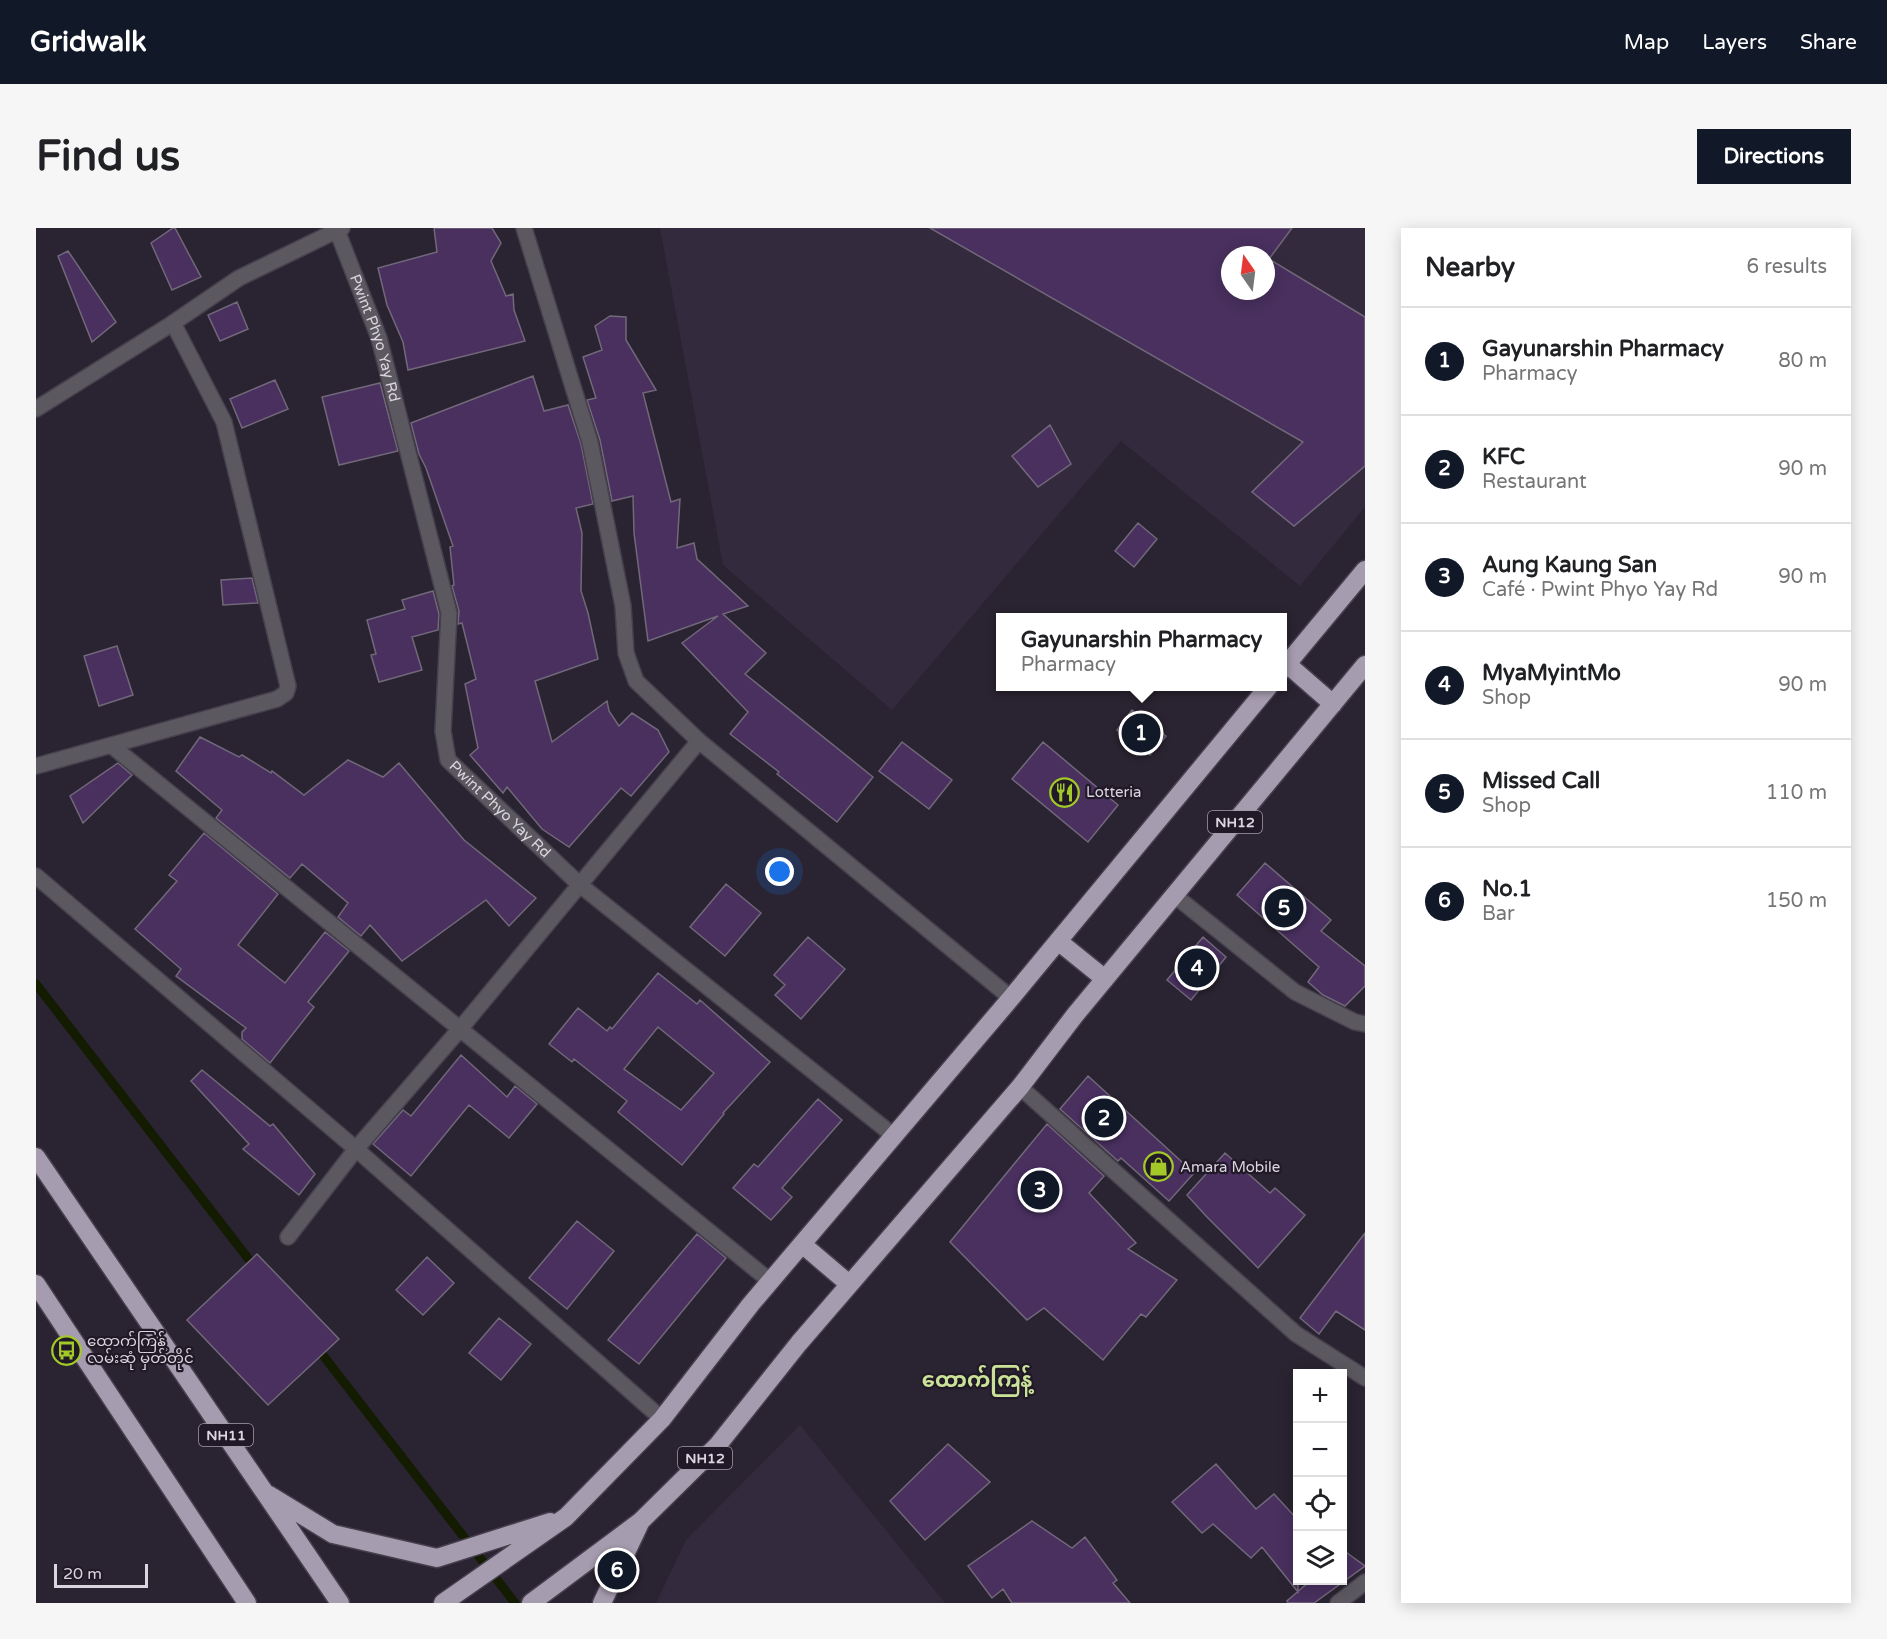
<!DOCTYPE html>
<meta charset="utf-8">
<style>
:root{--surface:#fff;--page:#f6f6f6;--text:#202124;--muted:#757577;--line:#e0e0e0;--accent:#111827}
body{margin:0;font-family:"Varela Round","Noto Sans Myanmar",sans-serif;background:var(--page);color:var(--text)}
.controls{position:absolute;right:18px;bottom:18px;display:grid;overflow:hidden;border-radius:0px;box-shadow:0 3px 15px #0003}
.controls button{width:54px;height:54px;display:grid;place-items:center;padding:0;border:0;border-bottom:2px solid var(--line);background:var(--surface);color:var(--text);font:30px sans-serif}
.compass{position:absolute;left:1185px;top:18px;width:54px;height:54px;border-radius:50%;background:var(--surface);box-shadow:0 3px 15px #0003;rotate:346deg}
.scale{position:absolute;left:18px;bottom:15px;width:94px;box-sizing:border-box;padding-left:6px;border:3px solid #dad5df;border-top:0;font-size:16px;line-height:21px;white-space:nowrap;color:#dad5df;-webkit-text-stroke:4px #211927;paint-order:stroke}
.you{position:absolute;left:744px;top:644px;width:21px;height:21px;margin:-15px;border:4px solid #fff;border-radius:50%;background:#1a73e8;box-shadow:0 0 0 9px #1a73e833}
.badge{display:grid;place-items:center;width:39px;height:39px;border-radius:50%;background:var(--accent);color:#fff;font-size:20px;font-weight:700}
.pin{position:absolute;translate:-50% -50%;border:3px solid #fff;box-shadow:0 2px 6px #0006}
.popup{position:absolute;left:960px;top:385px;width:291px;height:78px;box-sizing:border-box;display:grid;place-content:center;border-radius:0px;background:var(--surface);filter:drop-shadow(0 2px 4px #0005);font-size:20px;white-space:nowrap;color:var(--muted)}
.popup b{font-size:22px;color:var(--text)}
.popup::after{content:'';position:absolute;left:50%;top:100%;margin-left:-12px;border:12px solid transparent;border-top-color:var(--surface)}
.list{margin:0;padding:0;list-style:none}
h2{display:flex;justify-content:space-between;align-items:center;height:78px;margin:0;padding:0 24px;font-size:26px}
h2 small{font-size:20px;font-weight:400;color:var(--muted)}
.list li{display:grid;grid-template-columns:39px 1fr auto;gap:18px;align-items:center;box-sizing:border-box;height:108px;padding:0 24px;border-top:2px solid var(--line)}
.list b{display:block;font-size:22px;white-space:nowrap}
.list p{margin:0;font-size:20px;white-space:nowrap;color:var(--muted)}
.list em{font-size:20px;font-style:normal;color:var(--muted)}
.icon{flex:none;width:33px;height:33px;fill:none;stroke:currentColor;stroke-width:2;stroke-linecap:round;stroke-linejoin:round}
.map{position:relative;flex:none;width:1329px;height:1375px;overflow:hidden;border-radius:0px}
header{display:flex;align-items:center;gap:36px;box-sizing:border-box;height:84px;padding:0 30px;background:var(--accent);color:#fff}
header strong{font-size:28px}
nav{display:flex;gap:33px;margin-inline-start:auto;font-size:21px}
.intro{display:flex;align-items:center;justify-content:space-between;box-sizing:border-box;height:144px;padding:0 36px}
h1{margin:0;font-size:42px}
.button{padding:15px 27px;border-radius:0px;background:var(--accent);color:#fff;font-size:21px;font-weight:700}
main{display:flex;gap:36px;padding:0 36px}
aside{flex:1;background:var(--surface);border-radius:0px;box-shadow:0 3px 15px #0003}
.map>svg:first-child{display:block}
.built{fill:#342a3e;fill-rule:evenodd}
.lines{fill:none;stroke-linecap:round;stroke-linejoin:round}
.stream{stroke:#131b00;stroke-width:9}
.building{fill:#49305f;stroke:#71687a;stroke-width:1.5;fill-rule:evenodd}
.minor-casing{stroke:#463f4d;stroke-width:18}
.highway-casing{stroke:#463f4d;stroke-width:21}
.minor{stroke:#5c5860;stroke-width:15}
.highway{stroke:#a69caf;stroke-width:18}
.labels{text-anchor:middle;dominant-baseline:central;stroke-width:4.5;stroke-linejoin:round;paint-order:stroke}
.shield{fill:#211927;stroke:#a29da8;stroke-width:1.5}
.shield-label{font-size:14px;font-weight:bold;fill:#dad5df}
.street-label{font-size:15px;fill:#dad5df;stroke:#211927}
.poi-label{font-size:15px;fill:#dad5df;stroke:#211927;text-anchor:start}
.district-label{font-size:21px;font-weight:bold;fill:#cae297;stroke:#211927}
</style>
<header>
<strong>Gridwalk</strong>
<nav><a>Map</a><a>Layers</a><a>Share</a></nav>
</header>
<div class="intro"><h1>Find us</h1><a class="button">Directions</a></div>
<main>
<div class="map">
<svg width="1329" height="1375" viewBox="0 0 1329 1375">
<rect width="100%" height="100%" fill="#2a2331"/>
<!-- built -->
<path class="built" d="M 624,0 L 1329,0 L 1329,279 L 1264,358 L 1085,213 L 856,482 L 687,337 ZM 1194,27 L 1230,27 L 1230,63 L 1194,63 Z
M 764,1197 L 909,1375 L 620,1375 L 650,1312 Z"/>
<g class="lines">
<!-- stream -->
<path class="stream" d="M 0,756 L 221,1042
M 279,1117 L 479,1375"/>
</g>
<!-- building -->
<path class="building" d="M 137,0 L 139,0 L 165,49 L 136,62 L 115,15 Z
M 398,0 L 456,0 L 465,15 L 455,33 L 470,68 L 477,66 L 478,82 L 489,113 L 372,142 L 367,114 L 351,77 L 342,40 L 401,24 Z
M 894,0 L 1256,0 L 1233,31 L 1329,89 L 1329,238 L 1258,298 L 1216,264 L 1267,214 ZM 1194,27 L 1230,27 L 1230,63 L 1194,63 Z
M 32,23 L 80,94 L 56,114 L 22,28 Z
M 201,74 L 212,101 L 184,113 L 172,87 Z
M 574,88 L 590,89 L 590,112 L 620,162 L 607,165 L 635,274 L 644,271 L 641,320 L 658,315 L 661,331 L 712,378 L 687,386 L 730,425 L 709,446 L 837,549 L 801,594 L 741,546 L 743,544 L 694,506 L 712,484 L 646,415 L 682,388 L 612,413 L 598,305 L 597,268 L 576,273 L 564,212 L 551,172 L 560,170 L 547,129 L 566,122 L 559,98 Z
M 497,148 L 508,183 L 532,177 L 545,216 L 557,276 L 540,280 L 546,305 L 545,363 L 552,385 L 562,431 L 499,453 L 516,514 L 571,473 L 573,483 L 583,498 L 596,485 L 622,502 L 633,524 L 595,568 L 585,560 L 533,619 L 506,601 L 471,559 L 467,565 L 434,527 L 442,520 L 429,456 L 440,451 L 426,395 L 422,396 L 423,383 L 416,358 L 418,357 L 414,319 L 417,318 L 390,240 L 383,226 L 375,195 Z
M 239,152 L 252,181 L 206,200 L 194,171 Z
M 344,155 L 362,223 L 303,237 L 286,169 Z
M 1014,197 L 1035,236 L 1002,259 L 976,228 Z
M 1102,295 L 1121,311 L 1098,339 L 1079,323 Z
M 216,350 L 222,375 L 187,377 L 185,352 Z
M 397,363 L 403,386 L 402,402 L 376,409 L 386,442 L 343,454 L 335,427 L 340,426 L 331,392 L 369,381 L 366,372 Z
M 81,418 L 97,467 L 63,478 L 48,428 Z
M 1096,482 L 1130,508 L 1114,527 L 1081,502 Z
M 164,509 L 203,529 L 206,527 L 235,545 L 236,543 L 268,567 L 312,532 L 347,549 L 363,535 L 428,612 L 500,670 L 473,698 L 450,672 L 366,733 L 334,697 L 325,708 L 302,689 L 312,675 L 266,636 L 254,650 L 180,590 L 186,582 L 140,543 Z
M 866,514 L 916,552 L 893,581 L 843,543 Z
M 1007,514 L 1082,577 L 1052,614 L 976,551 Z
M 82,535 L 96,547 L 47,595 L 34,568 Z
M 168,605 L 242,666 L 202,717 L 249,755 L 289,704 L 313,723 L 272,774 L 278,779 L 234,835 L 206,811 L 206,804 L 210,800 L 140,748 L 145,741 L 99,701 L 141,653 L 133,647 Z
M 1229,635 L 1295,692 L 1285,703 L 1329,738 L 1329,758 L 1309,778 L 1287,767 L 1272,754 L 1283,739 L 1201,667 Z
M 690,656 L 725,685 L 689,728 L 654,699 Z
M 772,709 L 809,741 L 765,791 L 739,767 L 749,757 L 738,747 Z
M 1167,709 L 1190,729 L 1155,772 L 1131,752 Z
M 622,745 L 661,776 L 664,772 L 734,834 L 687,885 L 688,886 L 646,937 L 582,884 L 591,873 L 538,831 L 536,834 L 513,816 L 542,780 L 571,803 L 574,799 L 576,801 ZM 622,799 L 678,845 L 645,882 L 588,841 Z
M 425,827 L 471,869 L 479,858 L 501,876 L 473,910 L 433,877 L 375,948 L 337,916 L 367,882 L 375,888 Z
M 166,842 L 234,898 L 237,896 L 279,946 L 263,967 L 207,921 L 213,916 L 155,853 Z
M 1052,848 L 1158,945 L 1133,973 L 1085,930 L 1082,933 L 1024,881 Z
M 782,871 L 806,892 L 746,960 L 756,969 L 735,992 L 697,960 L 718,936 L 722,939 Z
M 1011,896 L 1068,948 L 1053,965 L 1100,1015 L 1092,1021 L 1141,1052 L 1110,1089 L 1105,1086 L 1067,1132 L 1008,1080 L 991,1092 L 914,1014 Z
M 1189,925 L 1234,965 L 1239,960 L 1269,987 L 1222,1040 L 1170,988 L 1151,967 Z
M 541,993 L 578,1023 L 531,1081 L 493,1050 Z
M 1329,1005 L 1329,1102 L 1300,1083 L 1283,1106 L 1264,1090 Z
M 661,1006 L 690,1030 L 603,1136 L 572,1112 Z
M 221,1026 L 303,1111 L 232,1177 L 151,1092 Z
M 391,1029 L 418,1055 L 387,1087 L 360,1062 Z
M 463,1090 L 495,1116 L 465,1152 L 433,1125 Z
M 912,1216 L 954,1254 L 889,1312 L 854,1273 Z
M 1180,1236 L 1220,1281 L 1238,1266 L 1262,1292 L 1262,1364 L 1226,1319 L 1215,1330 L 1177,1296 L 1166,1305 L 1136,1274 Z
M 996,1293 L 1036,1320 L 1049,1309 L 1081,1352 L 1077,1355 L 1094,1375 L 976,1375 L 967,1361 L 956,1370 L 932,1338 Z
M 1307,1322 L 1329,1338 L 1278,1375 L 1252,1375 L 1251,1373 L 1274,1353 L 1306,1353 Z"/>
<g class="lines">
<defs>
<g id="minor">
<path id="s1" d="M 300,0 L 343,110 L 413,385 L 407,503 L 412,532 L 544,657 L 858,908"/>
<path d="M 488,0 L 554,214 L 587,378 L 590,425 L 600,453 L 663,513 L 975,770"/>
<path d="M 0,181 L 137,95 L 203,50 L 306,0"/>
<path d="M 76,518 L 734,1053"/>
<path d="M 0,538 L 241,471 L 250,465 L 252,458 L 188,194 L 137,95"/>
<path d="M 0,648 L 320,921 L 626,1191"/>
<path d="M 1138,667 L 1259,764 L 1319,794 L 1329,796"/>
<path d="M 984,859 L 1260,1106 L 1329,1150"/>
<path d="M 252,1009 L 320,921 L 424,801 L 663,513"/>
<path d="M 1302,1375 L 1329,1354"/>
</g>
<path id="highway" d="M 1251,436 L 1297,476
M 1246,442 L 1329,342
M 1022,713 L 1069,751
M 0,929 L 304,1375
M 766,1016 L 813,1056
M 0,1056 L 211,1375
M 233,1267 L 297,1306 L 401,1330 L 514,1294
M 407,1375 L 530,1289 L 626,1191 L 715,1076 L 975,770 L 1233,458
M 495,1375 L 605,1293 L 681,1218 L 763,1115 L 984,859 L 1039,787 L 1329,437
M 566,1375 L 604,1295"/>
</defs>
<!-- minor casing -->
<use href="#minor" class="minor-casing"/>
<!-- highway casing -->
<use href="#highway" class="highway-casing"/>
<!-- minor -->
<use href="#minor" class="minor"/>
<!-- highway -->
<use href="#highway" class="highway"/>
</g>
<!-- icons -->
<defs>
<symbol id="restaurant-ring" viewBox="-11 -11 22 22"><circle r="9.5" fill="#211927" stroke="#a2c928" stroke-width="1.5"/><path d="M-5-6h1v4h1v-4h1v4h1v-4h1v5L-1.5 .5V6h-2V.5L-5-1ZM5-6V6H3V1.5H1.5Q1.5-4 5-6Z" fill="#a2c928"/></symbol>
<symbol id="shop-ring" viewBox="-11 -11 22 22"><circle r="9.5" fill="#211927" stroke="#a2c928" stroke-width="1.5"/><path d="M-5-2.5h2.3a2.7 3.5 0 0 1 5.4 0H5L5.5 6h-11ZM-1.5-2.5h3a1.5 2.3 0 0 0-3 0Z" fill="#a2c928"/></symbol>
<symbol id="bus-ring" viewBox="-11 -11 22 22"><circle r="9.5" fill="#211927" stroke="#a2c928" stroke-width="1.5"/><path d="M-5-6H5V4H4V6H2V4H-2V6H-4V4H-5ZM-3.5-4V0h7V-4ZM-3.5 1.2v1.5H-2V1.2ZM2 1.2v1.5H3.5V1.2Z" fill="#a2c928"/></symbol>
</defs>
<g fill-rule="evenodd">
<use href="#restaurant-ring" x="1012" y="548" width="33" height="33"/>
<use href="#shop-ring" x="1106" y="922" width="33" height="33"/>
<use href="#bus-ring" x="14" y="1106" width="33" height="33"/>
</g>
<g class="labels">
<!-- shield labels -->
<g class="shield">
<rect x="1172" y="583" width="54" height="22" rx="4.5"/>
<rect x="163" y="1196" width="54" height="22" rx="4.5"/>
<rect x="642" y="1219" width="54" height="22" rx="4.5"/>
</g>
<g class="shield-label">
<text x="1199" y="594">NH12</text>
<text x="190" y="1207">NH11</text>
<text x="669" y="1230">NH12</text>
</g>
<!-- street labels -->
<g class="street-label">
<text stroke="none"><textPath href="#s1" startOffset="117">Pwint Phyo Yay Rd</textPath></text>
<text stroke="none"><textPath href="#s1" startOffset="621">Pwint Phyo Yay Rd</textPath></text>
</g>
<!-- poi labels -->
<g class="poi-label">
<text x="1050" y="564">Lotteria</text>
<text x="1144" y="939">Amara Mobile</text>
<text x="51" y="1113">ထောက်ကြန့်<tspan x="51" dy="17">လမ်းဆုံ မှတ်တိုင်</tspan></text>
</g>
<!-- district labels -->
<g class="district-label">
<text x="941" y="1152">ထောက်ကြန့်</text>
</g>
</g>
</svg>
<div class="controls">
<button>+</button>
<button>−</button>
<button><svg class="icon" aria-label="locate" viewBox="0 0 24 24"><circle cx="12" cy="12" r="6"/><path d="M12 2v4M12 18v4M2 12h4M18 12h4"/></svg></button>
<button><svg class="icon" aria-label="layers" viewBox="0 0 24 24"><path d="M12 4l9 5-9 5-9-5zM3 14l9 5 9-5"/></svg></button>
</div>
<svg class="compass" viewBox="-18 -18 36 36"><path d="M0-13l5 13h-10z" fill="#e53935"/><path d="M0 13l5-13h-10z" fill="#757577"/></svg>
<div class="scale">20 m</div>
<div class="you"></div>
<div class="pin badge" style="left:1105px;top:505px">1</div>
<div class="popup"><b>Gayunarshin Pharmacy</b>Pharmacy</div>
<div class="pin badge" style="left:1068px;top:890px">2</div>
<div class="pin badge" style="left:1004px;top:962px">3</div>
<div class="pin badge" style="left:1161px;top:740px">4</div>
<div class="pin badge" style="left:1248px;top:680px">5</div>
<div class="pin badge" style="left:581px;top:1342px">6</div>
</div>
<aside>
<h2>Nearby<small>6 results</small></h2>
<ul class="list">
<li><span class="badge">1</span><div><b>Gayunarshin Pharmacy</b><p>Pharmacy</p></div><em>80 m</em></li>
<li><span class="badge">2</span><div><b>KFC</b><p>Restaurant</p></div><em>90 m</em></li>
<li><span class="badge">3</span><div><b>Aung Kaung San</b><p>Café · Pwint Phyo Yay Rd</p></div><em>90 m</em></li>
<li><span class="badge">4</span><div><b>MyaMyintMo</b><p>Shop</p></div><em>90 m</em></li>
<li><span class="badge">5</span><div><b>Missed Call</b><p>Shop</p></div><em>110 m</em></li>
<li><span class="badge">6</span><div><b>No.1</b><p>Bar</p></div><em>150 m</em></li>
</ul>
</aside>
</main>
